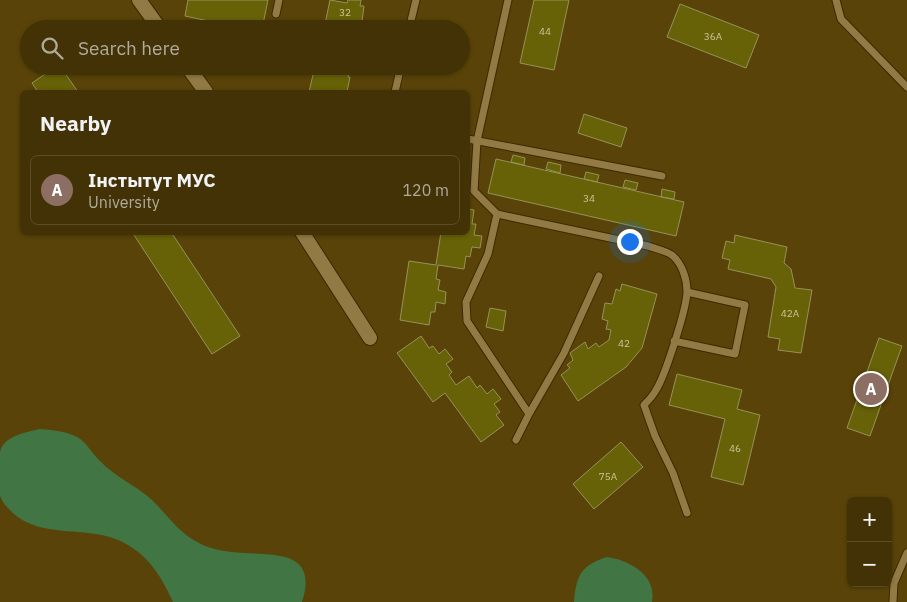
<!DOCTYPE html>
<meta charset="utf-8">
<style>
:root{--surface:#433206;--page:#4a3a10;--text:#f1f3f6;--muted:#afaa9b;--line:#5b4d28;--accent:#d6ab8b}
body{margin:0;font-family:"IBM Plex Sans",sans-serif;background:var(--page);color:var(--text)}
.controls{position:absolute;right:15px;bottom:15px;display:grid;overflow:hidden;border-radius:8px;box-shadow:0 1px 4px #0004}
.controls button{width:45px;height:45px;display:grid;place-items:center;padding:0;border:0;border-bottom:1px solid var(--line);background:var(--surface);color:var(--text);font:25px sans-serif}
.you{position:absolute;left:629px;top:241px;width:18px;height:18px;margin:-12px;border:4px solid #fff;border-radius:50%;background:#1a73e8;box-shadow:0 0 0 8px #1a73e833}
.badge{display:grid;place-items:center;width:32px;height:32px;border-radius:50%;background:var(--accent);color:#fff;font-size:16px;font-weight:700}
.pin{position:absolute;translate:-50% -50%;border:2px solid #fff;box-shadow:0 1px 5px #0006}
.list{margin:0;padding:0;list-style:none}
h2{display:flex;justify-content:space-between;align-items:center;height:65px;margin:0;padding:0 20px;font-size:21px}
h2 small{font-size:16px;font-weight:400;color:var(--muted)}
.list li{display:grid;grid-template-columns:32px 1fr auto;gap:15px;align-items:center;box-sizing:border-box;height:70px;margin:0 10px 10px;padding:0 10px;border:1px solid var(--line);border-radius:8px}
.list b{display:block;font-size:19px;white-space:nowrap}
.list p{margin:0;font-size:16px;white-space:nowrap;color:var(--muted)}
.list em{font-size:16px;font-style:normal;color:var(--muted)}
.icon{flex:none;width:28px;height:28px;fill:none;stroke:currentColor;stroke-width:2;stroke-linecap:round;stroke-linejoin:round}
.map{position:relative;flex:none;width:907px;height:602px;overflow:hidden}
.search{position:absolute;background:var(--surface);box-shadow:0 1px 4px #0004;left:20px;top:20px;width:450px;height:55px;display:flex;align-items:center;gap:12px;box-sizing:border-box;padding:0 18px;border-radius:28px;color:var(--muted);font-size:19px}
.panel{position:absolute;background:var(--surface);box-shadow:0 1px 4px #0004;left:20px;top:90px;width:450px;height:145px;border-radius:8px}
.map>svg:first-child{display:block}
.green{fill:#417544}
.building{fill:#676207;stroke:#96925a}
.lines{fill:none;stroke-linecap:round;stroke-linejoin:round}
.lane-casing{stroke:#3b2a00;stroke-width:9}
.street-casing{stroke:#3b2a00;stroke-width:16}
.lane{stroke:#927a45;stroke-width:7}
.street{stroke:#927a45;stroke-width:14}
.labels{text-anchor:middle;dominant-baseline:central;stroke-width:4;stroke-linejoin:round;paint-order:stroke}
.number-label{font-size:10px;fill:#cec499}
</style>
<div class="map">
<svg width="907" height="602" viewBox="0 0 907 602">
<rect width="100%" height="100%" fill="#594308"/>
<!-- green -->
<path class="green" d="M 40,429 C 53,430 65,431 77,437 C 86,441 92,454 100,461 C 116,478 138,486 154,502 C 169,517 179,533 199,543 C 212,550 228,552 243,553 C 278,555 318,552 302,602 L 173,602 C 162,578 150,557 126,544 C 89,522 39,543 8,508 C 5,505 1,500 0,495 C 0,487 0,462 0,453 C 2,436 27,432 40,429 Z
M 607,557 C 629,560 657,575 652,602 L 574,602 C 576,576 581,565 607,557 Z"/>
<!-- building -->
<path class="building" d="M 188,0 L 268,0 L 262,29 L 246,29 L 185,16 Z
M 330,0 L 347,3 L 348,0 L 361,0 L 360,6 L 364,6 L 361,29 L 324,29 Z
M 534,0 L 569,0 L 554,70 L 520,63 Z
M 680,4 L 759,35 L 746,68 L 667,37 Z
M 57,66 L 60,66 L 78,92 L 38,92 L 32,83 Z
M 315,66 L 350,66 L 348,77 L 350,77 L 347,92 L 349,92 L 309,92 Z
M 584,114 L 627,128 L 621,147 L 578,133 Z
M 513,155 L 525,158 L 524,165 L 511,162 Z
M 496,159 L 684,202 L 676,236 L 488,193 Z
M 548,162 L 561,165 L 560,173 L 546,169 Z
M 586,172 L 599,175 L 597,182 L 584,179 Z
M 625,180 L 638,183 L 636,190 L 623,187 Z
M 662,189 L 675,192 L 674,199 L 661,197 Z
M 468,209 L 474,210 L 472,224 L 476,224 L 474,235 L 482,236 L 480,248 L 472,247 L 470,257 L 466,256 L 464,269 L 438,265 L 436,279 L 440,280 L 438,290 L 446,292 L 445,304 L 436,302 L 435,312 L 431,312 L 429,325 L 400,320 L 409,261 L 436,265 L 441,232 L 468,232 Z
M 132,232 L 171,232 L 240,336 L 212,354 Z
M 735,235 L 787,247 L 784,263 L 791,269 L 795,288 L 812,290 L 801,353 L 778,350 L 780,339 L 768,337 L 776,287 L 771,279 L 728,269 L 730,260 L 722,258 L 726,241 L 734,243 Z
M 622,284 L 657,294 L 642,348 L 626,367 L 578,401 L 561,375 L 570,368 L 567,365 L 573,360 L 570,353 L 585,342 L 588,349 L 596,343 L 599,347 L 609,340 L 611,330 L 606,329 L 608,321 L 602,319 L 605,303 L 612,304 L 616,289 L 620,291 Z
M 490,308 L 506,311 L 503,331 L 486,327 Z
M 421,336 L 429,348 L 433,346 L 439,354 L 445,349 L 453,359 L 446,364 L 452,372 L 449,375 L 456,385 L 469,376 L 477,388 L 480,385 L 487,394 L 493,389 L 501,399 L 494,404 L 500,412 L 496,415 L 504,425 L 481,442 L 445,393 L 433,402 L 397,353 Z
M 879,338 L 902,346 L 870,436 L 847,428 Z
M 677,374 L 742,390 L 737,409 L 760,415 L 743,485 L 711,477 L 725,419 L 669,405 Z
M 621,442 L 643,467 L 594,509 L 573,484 Z"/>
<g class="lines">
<defs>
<path id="lane" d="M 508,0 L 477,141 L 474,191 L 497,214 L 648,246 C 656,249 668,251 673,256 C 682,264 687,279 687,291 C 687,308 665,376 656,390 C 653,396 648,401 644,405 L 655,436 L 673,473 L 687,513
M 836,0 L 841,19 L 907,87
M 276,14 L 279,0
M 409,29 L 416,0
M 395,92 L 401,66
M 468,139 L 662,176
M 497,214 L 488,254 L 466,302 L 467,321 L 529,414 L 564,353 L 599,276
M 674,341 L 735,354 L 745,305 L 687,292
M 516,440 L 529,414
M 893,602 L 894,583 L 907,553"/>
<path id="street" d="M 139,0 L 160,29
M 187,66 L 206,92
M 302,232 L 370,338"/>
</defs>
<!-- lane casing -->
<use href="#lane" class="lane-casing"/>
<!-- street casing -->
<use href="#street" class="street-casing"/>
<!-- lane -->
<use href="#lane" class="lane"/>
<!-- street -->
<use href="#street" class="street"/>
</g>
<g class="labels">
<!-- number labels -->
<g class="number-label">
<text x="345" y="12">32</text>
<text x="545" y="31">44</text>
<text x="713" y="36">36А</text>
<text x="589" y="198">34</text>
<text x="790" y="313">42А</text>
<text x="624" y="343">42</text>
<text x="735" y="448">46</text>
<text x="608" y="476">75А</text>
</g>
</g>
</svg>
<div class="controls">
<button>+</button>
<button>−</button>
</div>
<div class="you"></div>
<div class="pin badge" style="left:871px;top:389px;background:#8d6e63">A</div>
<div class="search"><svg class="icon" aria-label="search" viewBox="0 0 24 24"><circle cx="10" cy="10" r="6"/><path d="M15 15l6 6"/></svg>Search here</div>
<section class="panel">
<h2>Nearby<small></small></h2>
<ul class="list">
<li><span class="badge" style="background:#8d6e63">A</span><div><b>Інстытут МУС</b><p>University</p></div><em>120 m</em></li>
</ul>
</section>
</div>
